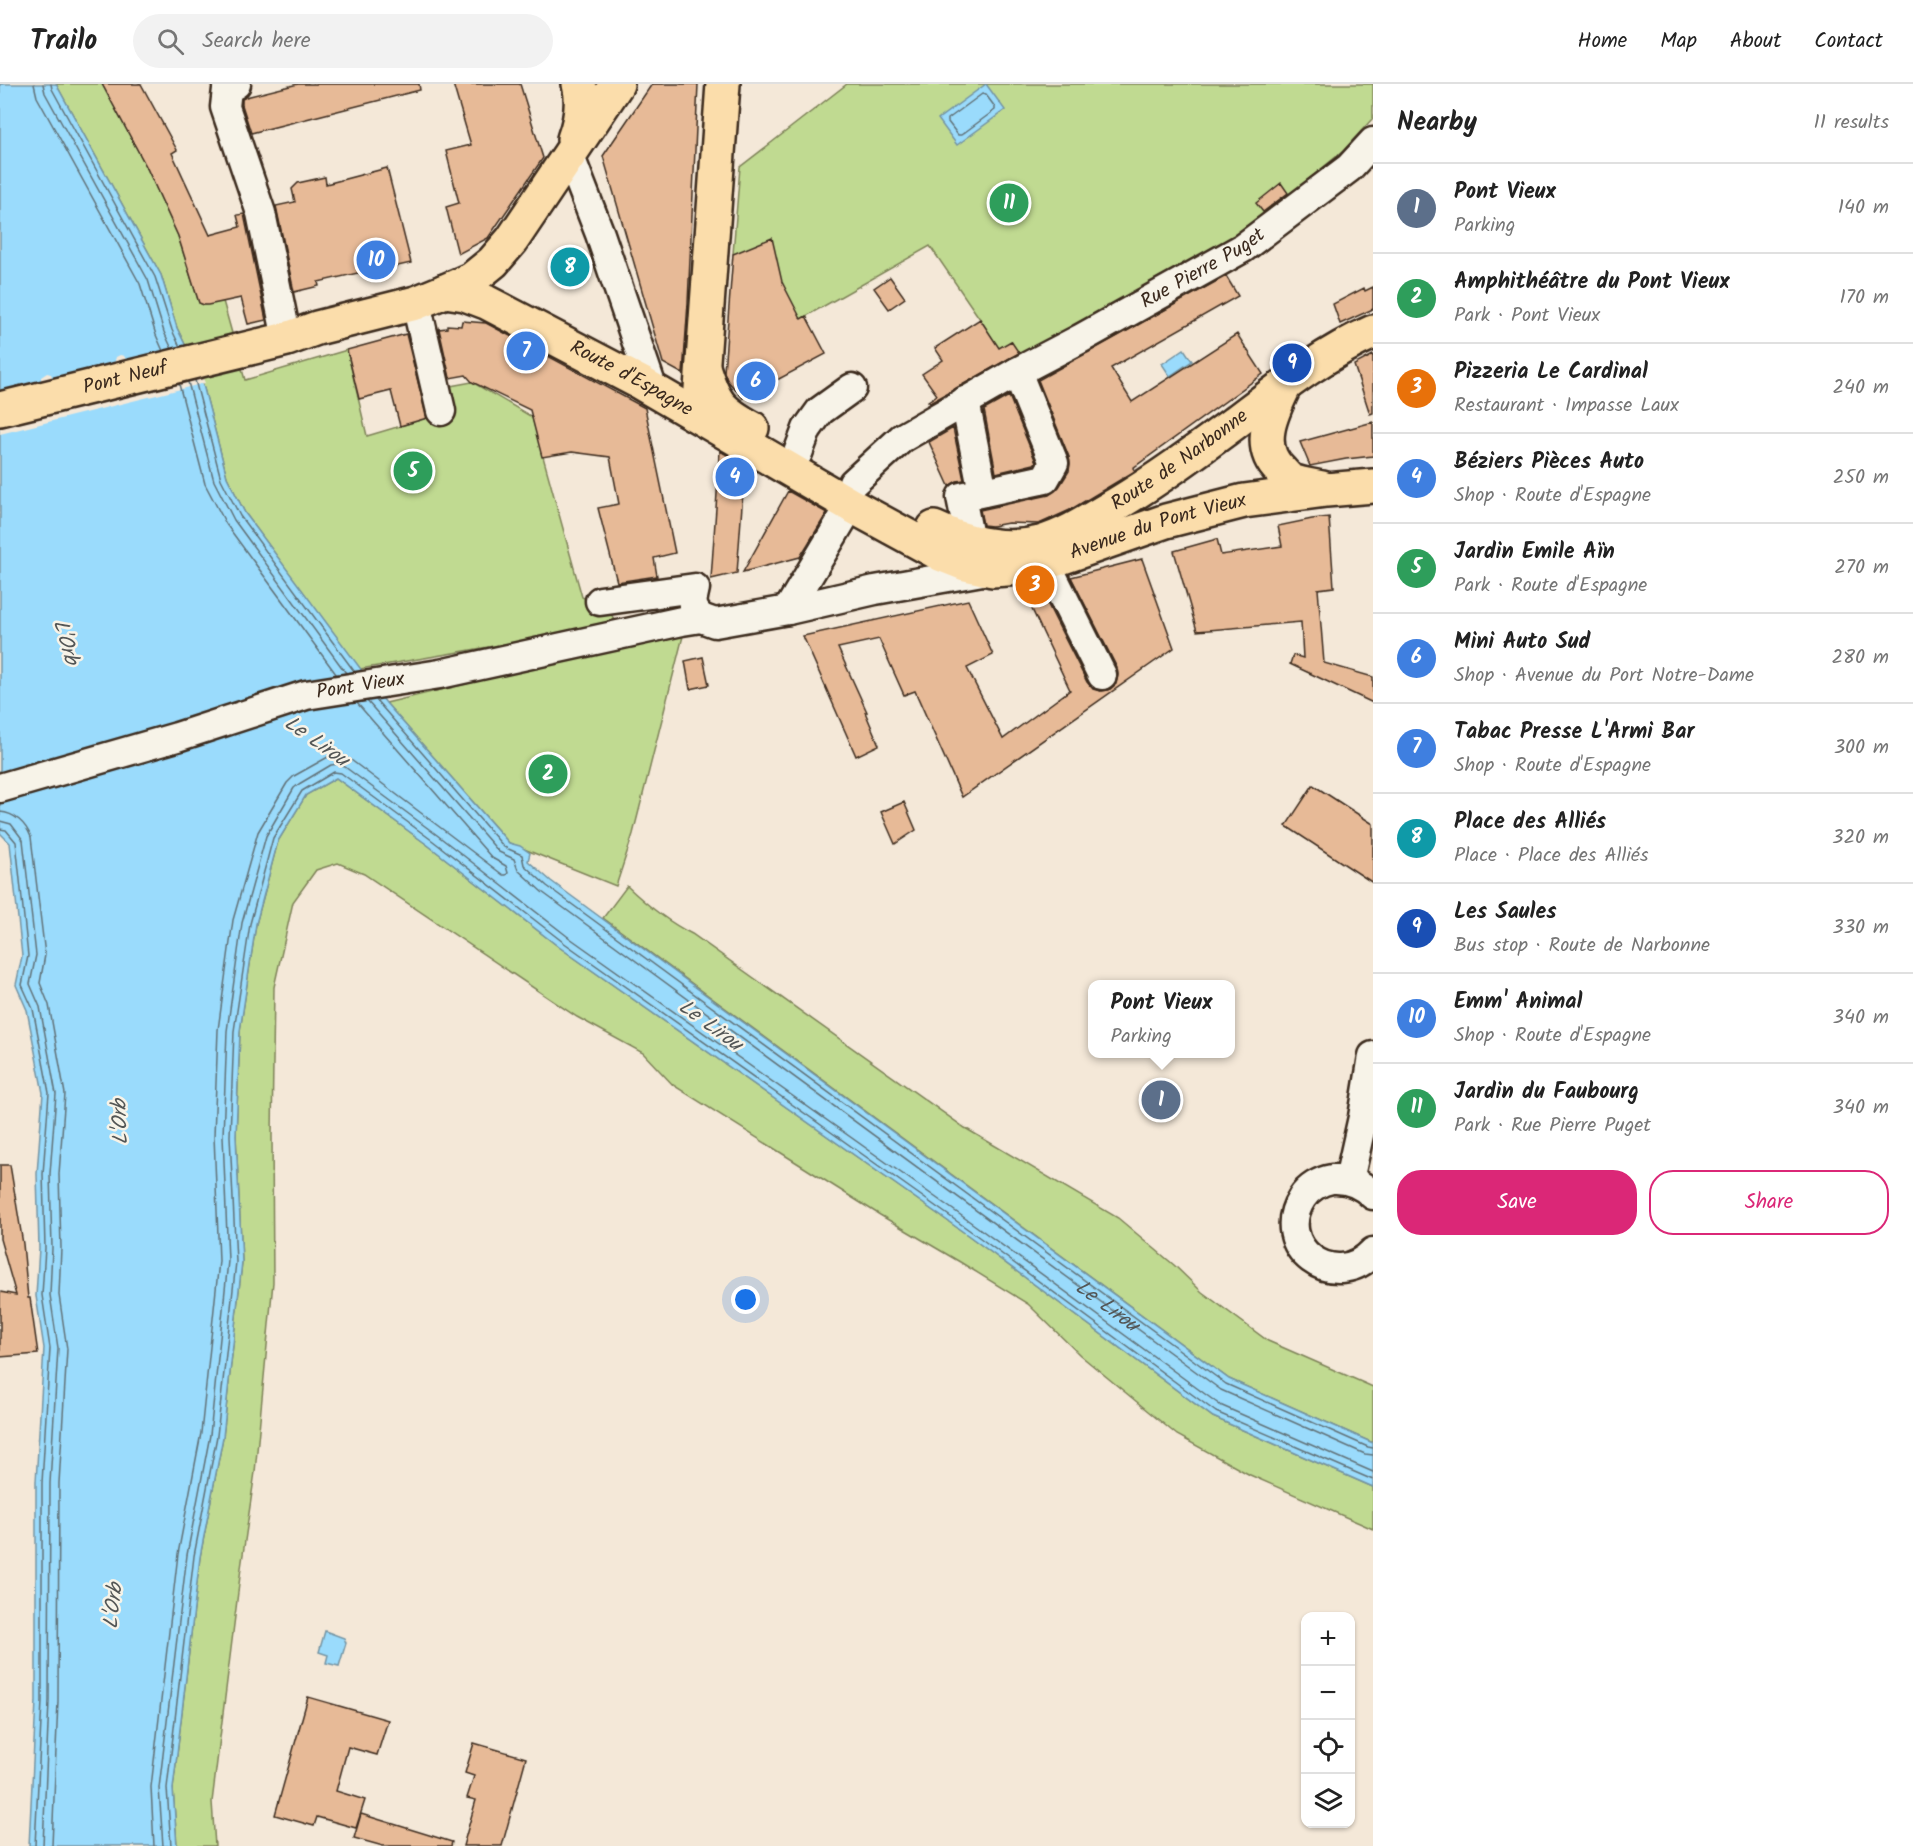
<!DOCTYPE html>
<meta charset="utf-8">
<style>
:root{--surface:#fff;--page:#f2f2f2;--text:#222;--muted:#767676;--line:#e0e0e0;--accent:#db2777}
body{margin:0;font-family:Kalam,sans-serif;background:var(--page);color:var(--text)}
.controls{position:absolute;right:18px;bottom:18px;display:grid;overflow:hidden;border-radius:12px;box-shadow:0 2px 4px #0004}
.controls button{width:54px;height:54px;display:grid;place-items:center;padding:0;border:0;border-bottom:2px solid var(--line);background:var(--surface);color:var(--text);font:30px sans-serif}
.you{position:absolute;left:746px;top:1216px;width:21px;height:21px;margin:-15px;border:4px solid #fff;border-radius:50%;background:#1a73e8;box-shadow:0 0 0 9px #1a73e833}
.badge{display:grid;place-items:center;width:39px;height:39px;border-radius:50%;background:var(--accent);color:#fff;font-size:20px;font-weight:700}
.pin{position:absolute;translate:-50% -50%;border:3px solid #fff;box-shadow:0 2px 6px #0006}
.popup{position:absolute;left:1088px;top:896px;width:147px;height:78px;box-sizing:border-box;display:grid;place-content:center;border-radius:12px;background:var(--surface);filter:drop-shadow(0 2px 4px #0005);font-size:20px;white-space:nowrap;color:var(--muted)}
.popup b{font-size:22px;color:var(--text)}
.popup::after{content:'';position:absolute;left:50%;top:100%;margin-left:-12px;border:12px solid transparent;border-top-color:var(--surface)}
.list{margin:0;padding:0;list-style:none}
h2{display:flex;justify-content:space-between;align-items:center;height:78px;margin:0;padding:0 24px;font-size:26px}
h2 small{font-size:20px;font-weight:400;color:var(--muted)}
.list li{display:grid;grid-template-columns:39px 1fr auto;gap:18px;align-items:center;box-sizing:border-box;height:90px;padding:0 24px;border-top:2px solid var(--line)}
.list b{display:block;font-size:22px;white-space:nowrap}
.list p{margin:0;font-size:20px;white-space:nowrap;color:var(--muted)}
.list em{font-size:20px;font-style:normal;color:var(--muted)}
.actions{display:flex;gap:12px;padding:18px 24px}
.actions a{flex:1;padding:14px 0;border:2px solid var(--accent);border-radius:24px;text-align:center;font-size:21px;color:var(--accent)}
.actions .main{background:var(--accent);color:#fff}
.icon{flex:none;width:33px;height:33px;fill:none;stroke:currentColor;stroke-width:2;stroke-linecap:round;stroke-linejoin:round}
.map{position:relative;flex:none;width:1373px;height:1762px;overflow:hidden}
header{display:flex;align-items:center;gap:36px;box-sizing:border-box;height:84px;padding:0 30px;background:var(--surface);border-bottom:2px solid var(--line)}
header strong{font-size:28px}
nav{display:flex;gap:33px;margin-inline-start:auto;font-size:21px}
.search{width:420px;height:54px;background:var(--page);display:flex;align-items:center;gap:15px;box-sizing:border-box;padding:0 21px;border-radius:33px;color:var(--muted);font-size:22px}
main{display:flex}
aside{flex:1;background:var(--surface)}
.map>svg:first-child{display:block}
.green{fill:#c0da91;stroke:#7e8258;stroke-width:1.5}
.water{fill:#9adbfc;stroke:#7494a3;stroke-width:1.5}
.pier{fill:#f4e8d8}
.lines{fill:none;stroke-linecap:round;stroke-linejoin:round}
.shore{stroke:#617177;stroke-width:1.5}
.building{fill:#e7ba97;stroke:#3b2a1e;stroke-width:1.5}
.minor-casing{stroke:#3b2a1e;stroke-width:33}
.major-casing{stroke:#3b2a1e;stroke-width:38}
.minor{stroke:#f7f3e8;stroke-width:28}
.major{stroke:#fbddab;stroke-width:33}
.labels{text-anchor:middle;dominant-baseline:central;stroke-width:5;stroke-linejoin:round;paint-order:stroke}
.street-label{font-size:20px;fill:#3b2a1e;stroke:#f7f3e8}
.water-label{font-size:21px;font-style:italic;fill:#535656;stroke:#f7f3e8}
</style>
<header>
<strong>Trailo</strong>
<div class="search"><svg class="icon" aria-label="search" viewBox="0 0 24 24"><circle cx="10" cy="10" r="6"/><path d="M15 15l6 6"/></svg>Search here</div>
<nav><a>Home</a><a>Map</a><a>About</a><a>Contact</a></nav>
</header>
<main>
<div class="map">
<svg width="1373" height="1762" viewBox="0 0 1373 1762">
<rect width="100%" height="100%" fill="#f4e8d8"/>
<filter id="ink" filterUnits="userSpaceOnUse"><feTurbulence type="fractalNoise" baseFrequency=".0167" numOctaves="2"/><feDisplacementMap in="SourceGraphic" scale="12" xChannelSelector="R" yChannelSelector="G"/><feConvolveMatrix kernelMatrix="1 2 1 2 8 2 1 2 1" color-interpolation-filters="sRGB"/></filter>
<g filter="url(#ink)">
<!-- green -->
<path class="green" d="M 56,0 L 102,0 L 146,82 L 178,152 L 199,219 L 204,221 L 223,217 L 245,296 L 347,266 L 367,352 L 431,333 L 445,303 L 472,298 L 532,333 L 582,513 L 610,528 L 617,541 L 360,585 L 245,429 L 227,393 L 201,293 L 177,244 L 161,191 Z
M 847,0 L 1373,0 L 1373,34 L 1343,67 L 1237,154 L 1008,280 L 980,235 L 930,162 L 801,235 L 733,170 L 740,83 Z
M 684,548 L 633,750 L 616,802 L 509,759 L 386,619 Z
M 336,694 L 429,762 L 559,863 L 969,1152 L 1213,1333 L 1373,1403 L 1373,1445 L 1250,1391 L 1177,1351 L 1080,1271 L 1028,1220 L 960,1178 L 880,1131 L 673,1001 L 643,969 L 577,933 L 364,790 L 338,779 L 316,786 L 293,818 L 274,903 L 272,1052 L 273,1198 L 255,1388 L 241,1484 L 212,1718 L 215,1762 L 177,1762 L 173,1705 L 200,1473 L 223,1353 L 242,1178 L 236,1052 L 240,947 L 256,840 L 278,757 L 306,711 Z
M 627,802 C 647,821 668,838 692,850 L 965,1044 L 1118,1134 L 1174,1181 L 1202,1208 L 1268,1257 L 1373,1303 L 1373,1359 L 1229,1295 L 603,834 Z"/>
<!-- water -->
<path class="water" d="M 0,0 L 56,0 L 161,191 L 177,244 L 201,293 L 227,393 L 245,429 L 386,619 L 509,759 L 520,762 L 530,769 L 528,777 L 551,797 L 1229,1295 L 1373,1359 L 1373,1403 L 1213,1333 L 969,1152 L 559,863 L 429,762 L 336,694 L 306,711 L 278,757 L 256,840 L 240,947 L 236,1052 L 242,1178 L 223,1353 L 200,1473 L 173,1705 L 177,1762 L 29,1762 L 36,1617 L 36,1398 L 44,1264 L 36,1212 L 39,1164 L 37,1090 L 43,1009 L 27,926 L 16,901 L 22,872 L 10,759 L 0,749 Z
M 986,0 L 1005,26 L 957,61 L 938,35 Z
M 1184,265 L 1192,277 L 1170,292 L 1162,280 Z
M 325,1547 L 344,1554 L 346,1559 L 339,1582 L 326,1579 L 328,1571 L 319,1568 Z"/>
<!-- pier -->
<path class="pier" d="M 189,262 L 205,299 L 0,350 L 0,308 L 41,298 L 41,293 L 47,289 L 51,290 L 53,295 L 114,280 L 116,273 L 120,271 L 124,272 L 127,277 Z"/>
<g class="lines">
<!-- shore -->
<g class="shore">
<path d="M 34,0 L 37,13 L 140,200 L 156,251 L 163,267"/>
<path d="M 43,0 L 45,9 L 148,196 L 164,248 L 172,265"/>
<path d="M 51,0 L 52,5 L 155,193 L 172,246 L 180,263"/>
<path d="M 982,10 L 986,11 L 995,23 L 995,26 L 961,51 L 958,51 L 948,38 L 948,35 Z"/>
<path d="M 195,296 L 221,395 L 240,432 L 354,587"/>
<path d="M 188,298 L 214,397 L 234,436 L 346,589"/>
<path d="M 179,300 L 205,400 L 226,440 L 336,590"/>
<path d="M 376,616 L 504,763 L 522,771 L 524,781 L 547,802 L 1226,1300 L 1368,1363 L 1373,1364"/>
<path id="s1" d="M 367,617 L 499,768 L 514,775 L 518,786 L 542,808 L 1221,1306 L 1365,1370 L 1373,1371"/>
<path d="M 0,728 C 15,729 26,740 31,753 L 45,871 L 40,899 L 49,921 L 65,1010 L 59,1090 L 61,1164 L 59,1211 L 67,1265 L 59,1399 L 58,1617 L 52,1762"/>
<path d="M 0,737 L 11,740 L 23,756 L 36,871 L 30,900 L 40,923 L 56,1010 L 50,1090 L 52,1164 L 50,1211 L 58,1264 L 50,1399 L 49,1617 L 43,1762"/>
<path d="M 0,745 L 6,746 L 16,758 L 28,872 L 22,901 L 33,925 L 49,1009 L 43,1090 L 45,1164 L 42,1211 L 50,1264 L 42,1399 L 42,1617 L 35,1762"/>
<path d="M 154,1762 L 151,1703 L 178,1470 L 201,1349 L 219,1177 L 214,1052 L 218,946 L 233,836 L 258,748 L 287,699 L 294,692 L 328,673 L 339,672 L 351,676 L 503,791 L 506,791 L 508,789 L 506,782 L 492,774 L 357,619"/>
<path d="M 163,1762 L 159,1704 L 187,1471 L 210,1351 L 228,1177 L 223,1052 L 227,947 L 242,839 L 266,752 L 294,704 L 299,700 L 331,681 L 338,680 L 345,683 L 437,751 L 567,852 L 976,1142 L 1220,1321 L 1373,1388"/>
<path d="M 171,1762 L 167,1704 L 194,1472 L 217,1352 L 236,1178 L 230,1052 L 234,947 L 250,840 L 273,754 L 302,707 L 334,688 L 341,689 L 433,757 L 563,858 L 972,1148 L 1216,1328 L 1373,1396"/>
</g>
</g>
<!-- building -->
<path class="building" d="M 102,0 L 141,0 L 177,66 L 172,69 L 210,151 L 240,143 L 237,131 L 244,130 L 266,236 L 248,240 L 241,214 L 208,221 L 204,221 L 199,219 L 178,152 L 146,82 Z
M 298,0 L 419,0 L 420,6 L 251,49 L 242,21 L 242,15 L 246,13 Z
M 453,0 L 520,0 L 543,74 L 488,154 L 458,170 L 446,123 L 459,119 L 446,67 L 471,61 Z
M 652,0 L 698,0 L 688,219 L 683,290 L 663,279 L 603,72 Z
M 387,84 L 411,179 L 385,185 L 384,183 L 318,198 L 319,202 L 294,208 L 276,122 L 295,118 L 292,105 L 298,99 L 325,93 L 326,100 Z
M 1281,99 L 1288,109 L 1263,128 L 1256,119 Z
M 772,154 L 782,198 L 801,235 L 806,232 L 826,270 L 743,314 L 727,296 L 724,288 L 733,170 Z
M 1226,192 L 1238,212 L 1111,284 L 1132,318 L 1237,250 L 1263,290 L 1133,384 L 1135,387 L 1070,426 L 1039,440 L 1008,439 L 992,442 L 983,441 L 980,426 L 1049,411 L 1059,403 L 1069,387 L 1070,380 L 1069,373 L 1038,296 Z
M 890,193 L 905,214 L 889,225 L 874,204 Z
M 1373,203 L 1373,225 L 1340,240 L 1333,220 L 1364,204 L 1365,207 Z
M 980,235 L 999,264 L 1011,257 L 1019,269 L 930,319 L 928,317 L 937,311 L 922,290 L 943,276 L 935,264 Z
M 462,237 L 486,239 L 645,324 L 675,469 L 654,474 L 657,492 L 617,498 L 598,424 L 619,420 L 610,373 L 572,368 L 542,373 L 530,326 L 472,298 L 466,291 L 450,294 L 439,245 L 447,244 L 447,241 L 461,242 Z
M 406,250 L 427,334 L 400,342 L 391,307 L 359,315 L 347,266 Z
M 1373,271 L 1373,329 L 1370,330 L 1354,281 Z
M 1009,312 L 1036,378 L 1034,380 L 996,389 L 984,326 Z
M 1373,338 L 1373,372 L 1346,375 L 1310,382 L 1300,358 Z
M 953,344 L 964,396 L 957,397 L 949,402 L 929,358 Z
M 720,367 L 745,381 L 737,489 L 711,495 Z
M 788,407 L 827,429 L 800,473 L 743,488 Z
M 1329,433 L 1334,503 L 1318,505 L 1324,579 L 1373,593 L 1373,619 L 1290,580 L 1293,571 L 1303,574 L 1301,538 L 1197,547 L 1174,467 L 1217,455 L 1221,471 L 1282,462 L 1278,442 L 1312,435 Z
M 1142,475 L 1174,564 L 962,713 L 915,607 L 904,611 L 879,555 L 838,564 L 867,628 L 865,628 L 879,661 L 856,672 L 803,552 L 968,516 L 993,571 L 967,584 L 1003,655 L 1070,606 L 1022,504 L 1038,501 L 1087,598 L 1093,605 L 1100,607 L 1109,606 L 1116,600 L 1118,591 L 1117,584 L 1071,493 Z
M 703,573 L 709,601 L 690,605 L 685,577 Z
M 1313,701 L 1373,740 L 1373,799 L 1286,742 Z
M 904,718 L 916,746 L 895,760 L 881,728 Z
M 0,1081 L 10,1081 L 23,1160 L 28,1214 L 30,1214 L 38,1270 L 0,1273 L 0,1208 L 16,1211 L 0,1155 Z
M 308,1613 L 388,1636 L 377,1671 L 348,1663 L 336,1707 L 365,1716 L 356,1744 L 317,1733 L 314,1742 L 275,1731 Z
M 474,1659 L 526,1674 L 502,1762 L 463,1762 L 476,1716 L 467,1714 L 474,1692 L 465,1689 Z
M 361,1730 L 452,1758 L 451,1762 L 383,1762 L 354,1754 Z"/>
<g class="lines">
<defs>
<g id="minor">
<path d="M 236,0 L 227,5 L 225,23 L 261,129 L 287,255"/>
<path d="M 569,70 L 600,150 L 653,306"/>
<path d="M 416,219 L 441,327"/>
<path d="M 965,317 L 983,408"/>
<path d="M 798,369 L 807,345 L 820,327 L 852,304"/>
<path id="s2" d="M 853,399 L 902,354 L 1017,288 L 1080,255 L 1243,164 L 1349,84 L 1373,58"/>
<path d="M 970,458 L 961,413 L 1045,395 L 1054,379 L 1017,288"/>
<path d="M 1046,479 L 1102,591"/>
<path d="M 600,517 L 695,504 C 692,518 690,522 701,534"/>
<path d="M 788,526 L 843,434"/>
<path id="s3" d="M 0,704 L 177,653 L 306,611 L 440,590 L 682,537 L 701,534 L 715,539 L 788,526 L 875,506 L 988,486"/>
<path d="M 1349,1096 L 1363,1033 L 1373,972"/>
<path d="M 1373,1111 C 1362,1100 1348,1094 1332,1095 C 1320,1097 1308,1104 1302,1114 C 1271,1162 1334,1210 1373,1168"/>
</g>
<g id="major">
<path d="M 574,55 C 581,36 584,19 579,0"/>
<path id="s4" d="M 445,207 L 465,210 L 486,218 L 641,299 L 852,422 L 942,471 L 965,480 L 992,486 L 1022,484 L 1046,479 L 1166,437 L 1244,417 L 1326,406 L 1373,402"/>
<path d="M 703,283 C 714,318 719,326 752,344"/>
<path d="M 1284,303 C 1272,328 1255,362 1280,386 C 1283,389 1286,393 1290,396 C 1298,400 1312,402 1322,404"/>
<path d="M 701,305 L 723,0"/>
<path id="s5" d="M 0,325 L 287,255 L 317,244 L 416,219 L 445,207 L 472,195 L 493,178 L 512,156 L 617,0"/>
<path id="s6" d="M 934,444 C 966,459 1004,468 1040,459 C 1068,451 1091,435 1117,420 C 1157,396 1195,368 1233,340 C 1278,306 1321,271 1373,248"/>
</g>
</defs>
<!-- minor casing -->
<use href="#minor" class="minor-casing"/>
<!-- major casing -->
<use href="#major" class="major-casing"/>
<!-- minor -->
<use href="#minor" class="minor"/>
<!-- major -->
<use href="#major" class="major"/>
</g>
</g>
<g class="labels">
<!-- street labels -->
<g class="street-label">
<text stroke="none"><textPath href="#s2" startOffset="412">Rue Pierre Puget</textPath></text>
<text stroke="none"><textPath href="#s5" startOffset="129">Pont Neuf</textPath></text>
<text stroke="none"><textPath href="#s4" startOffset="207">Route d'Espagne</textPath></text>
<text stroke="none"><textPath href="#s6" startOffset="272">Route de Narbonne</textPath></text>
<text stroke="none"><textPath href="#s4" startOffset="789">Avenue du Pont Vieux</textPath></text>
<text stroke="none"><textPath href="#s3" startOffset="375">Pont Vieux</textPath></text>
</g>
<!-- water labels -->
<g class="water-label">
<text transform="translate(65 558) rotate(74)">L'Orb</text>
<text transform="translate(316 658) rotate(35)">Le Lirou</text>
<text transform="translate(710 942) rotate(36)">Le Lirou</text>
<text transform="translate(121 1038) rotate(-92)">L'Orb</text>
<text stroke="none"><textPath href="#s1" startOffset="962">Le Lirou</textPath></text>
<text transform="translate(114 1522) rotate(-84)">L'Orb</text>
</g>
</g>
</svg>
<div class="controls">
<button>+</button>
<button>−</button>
<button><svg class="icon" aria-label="locate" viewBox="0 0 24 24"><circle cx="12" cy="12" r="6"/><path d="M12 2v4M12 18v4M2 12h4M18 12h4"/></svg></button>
<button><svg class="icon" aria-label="layers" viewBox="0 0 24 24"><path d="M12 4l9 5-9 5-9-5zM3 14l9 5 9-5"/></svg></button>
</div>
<div class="you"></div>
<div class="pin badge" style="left:1161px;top:1016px;background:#5c6f8a">1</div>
<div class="popup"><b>Pont Vieux</b>Parking</div>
<div class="pin badge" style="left:548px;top:690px;background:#2e9e5b">2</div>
<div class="pin badge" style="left:1035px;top:501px;background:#e8710a">3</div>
<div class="pin badge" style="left:735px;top:393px;background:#3f7fe0">4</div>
<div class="pin badge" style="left:413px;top:387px;background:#2e9e5b">5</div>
<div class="pin badge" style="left:756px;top:297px;background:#3f7fe0">6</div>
<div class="pin badge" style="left:526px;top:267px;background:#3f7fe0">7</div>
<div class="pin badge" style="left:570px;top:183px;background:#0f9aa8">8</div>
<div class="pin badge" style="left:1292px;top:279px;background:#1a4fb4">9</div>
<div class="pin badge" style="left:376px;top:176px;background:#3f7fe0">10</div>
<div class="pin badge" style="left:1009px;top:119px;background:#2e9e5b">11</div>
</div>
<aside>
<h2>Nearby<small>11 results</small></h2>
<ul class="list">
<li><span class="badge" style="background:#5c6f8a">1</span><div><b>Pont Vieux</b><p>Parking</p></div><em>140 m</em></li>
<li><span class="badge" style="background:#2e9e5b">2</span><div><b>Amphithéâtre du Pont Vieux</b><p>Park · Pont Vieux</p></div><em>170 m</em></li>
<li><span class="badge" style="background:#e8710a">3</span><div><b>Pizzeria Le Cardinal</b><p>Restaurant · Impasse Laux</p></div><em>240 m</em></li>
<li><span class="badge" style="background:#3f7fe0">4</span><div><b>Béziers Pièces Auto</b><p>Shop · Route d'Espagne</p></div><em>250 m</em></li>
<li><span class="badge" style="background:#2e9e5b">5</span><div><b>Jardin Emile Aïn</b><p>Park · Route d'Espagne</p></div><em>270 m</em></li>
<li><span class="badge" style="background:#3f7fe0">6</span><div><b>Mini Auto Sud</b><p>Shop · Avenue du Port Notre-Dame</p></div><em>280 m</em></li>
<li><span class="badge" style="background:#3f7fe0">7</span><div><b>Tabac Presse L'Armi Bar</b><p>Shop · Route d'Espagne</p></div><em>300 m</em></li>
<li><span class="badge" style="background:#0f9aa8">8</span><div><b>Place des Alliés</b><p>Place · Place des Alliés</p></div><em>320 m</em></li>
<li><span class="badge" style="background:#1a4fb4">9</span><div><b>Les Saules</b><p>Bus stop · Route de Narbonne</p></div><em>330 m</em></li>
<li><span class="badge" style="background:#3f7fe0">10</span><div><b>Emm' Animal</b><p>Shop · Route d'Espagne</p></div><em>340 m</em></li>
<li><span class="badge" style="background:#2e9e5b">11</span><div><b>Jardin du Faubourg</b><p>Park · Rue Pierre Puget</p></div><em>340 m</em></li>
</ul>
<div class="actions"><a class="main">Save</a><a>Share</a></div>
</aside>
</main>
